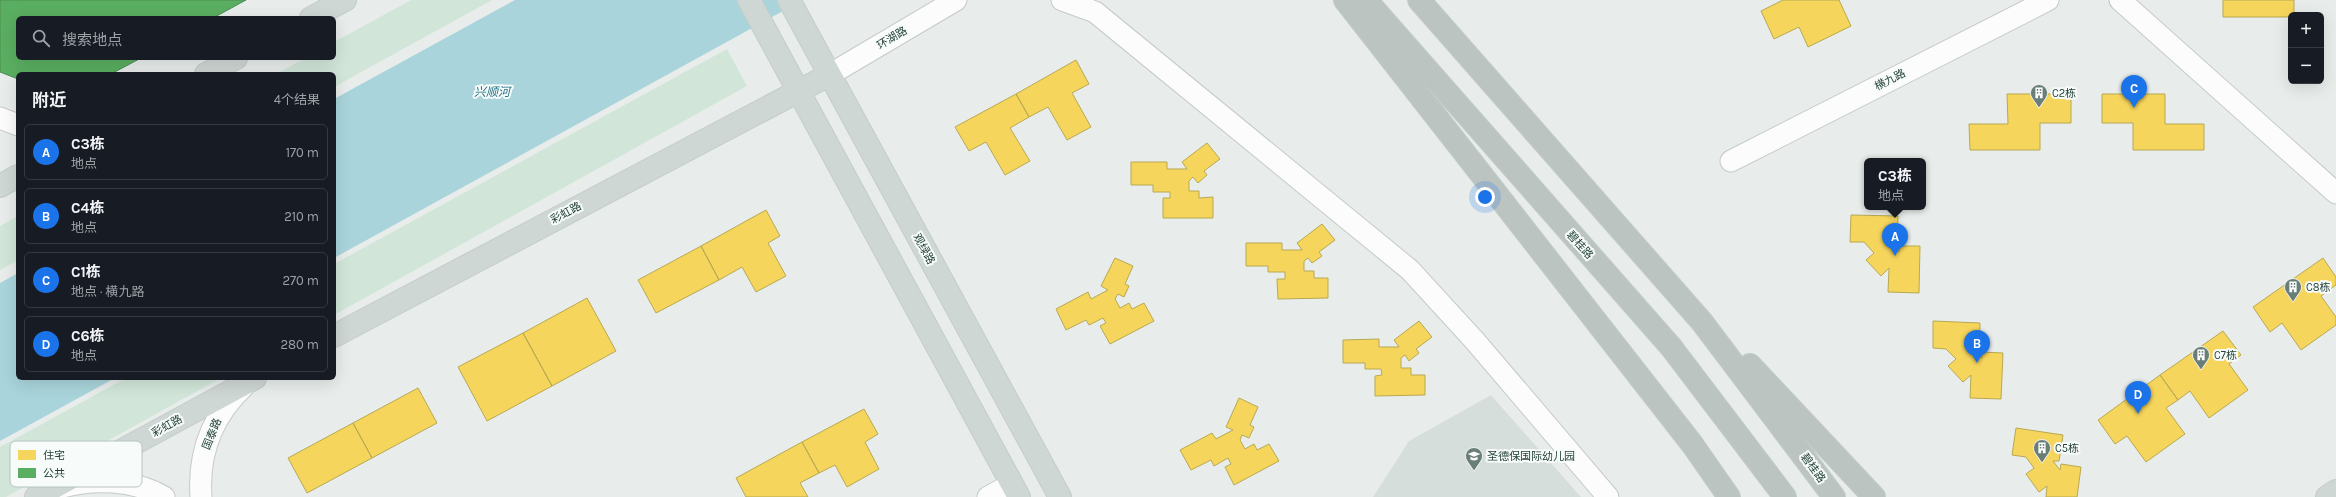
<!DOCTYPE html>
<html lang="zh">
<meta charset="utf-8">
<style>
:root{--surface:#171b24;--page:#20242c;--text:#f1f3f6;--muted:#9ea1a6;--line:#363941;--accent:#1a73e8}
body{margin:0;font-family:Karla,"Noto Sans SC",sans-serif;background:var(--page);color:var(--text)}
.controls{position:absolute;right:12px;top:12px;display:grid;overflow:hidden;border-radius:6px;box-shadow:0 4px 16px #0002}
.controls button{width:36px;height:36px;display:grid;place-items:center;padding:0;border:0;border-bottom:1px solid var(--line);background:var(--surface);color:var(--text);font:20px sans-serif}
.you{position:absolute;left:1485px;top:197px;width:14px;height:14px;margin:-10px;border:3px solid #fff;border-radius:50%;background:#1a73e8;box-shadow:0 0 0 6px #1a73e833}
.badge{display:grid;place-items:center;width:26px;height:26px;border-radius:50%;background:var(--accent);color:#fff;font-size:13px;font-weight:700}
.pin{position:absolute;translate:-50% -33px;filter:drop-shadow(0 1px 2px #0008)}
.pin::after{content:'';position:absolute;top:21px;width:14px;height:12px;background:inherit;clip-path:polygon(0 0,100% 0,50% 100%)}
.popup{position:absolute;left:1864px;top:158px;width:62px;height:52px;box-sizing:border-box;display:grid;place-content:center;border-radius:6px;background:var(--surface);filter:drop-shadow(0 1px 3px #0005);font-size:13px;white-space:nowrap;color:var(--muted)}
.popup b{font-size:15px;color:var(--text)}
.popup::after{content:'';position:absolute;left:50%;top:100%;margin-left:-8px;border:8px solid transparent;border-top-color:var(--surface)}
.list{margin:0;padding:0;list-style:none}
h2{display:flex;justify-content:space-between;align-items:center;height:52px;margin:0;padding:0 16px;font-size:17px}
h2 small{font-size:13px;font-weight:400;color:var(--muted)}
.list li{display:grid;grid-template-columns:26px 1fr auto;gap:12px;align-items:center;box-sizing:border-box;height:56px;margin:0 8px 8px;padding:0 8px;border:1px solid var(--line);border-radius:6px}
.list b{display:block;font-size:15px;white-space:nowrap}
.list p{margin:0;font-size:13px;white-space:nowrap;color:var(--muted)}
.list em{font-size:13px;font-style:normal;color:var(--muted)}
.icon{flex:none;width:22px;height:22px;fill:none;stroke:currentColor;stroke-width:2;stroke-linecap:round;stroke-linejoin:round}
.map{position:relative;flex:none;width:2336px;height:497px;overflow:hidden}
.search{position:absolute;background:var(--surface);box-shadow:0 4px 16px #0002;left:16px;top:16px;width:320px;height:44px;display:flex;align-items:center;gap:10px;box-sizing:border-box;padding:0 14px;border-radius:6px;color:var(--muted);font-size:15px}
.panel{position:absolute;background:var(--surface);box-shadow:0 4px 16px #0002;left:16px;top:72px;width:320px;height:308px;border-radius:6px}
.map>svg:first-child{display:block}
.built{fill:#d6dedb}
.park{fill:#d1e6d8}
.water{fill:#a9d4db}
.homes{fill:#f6d55c;stroke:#b7a952}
.public{fill:#5aae61;stroke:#4a8e55}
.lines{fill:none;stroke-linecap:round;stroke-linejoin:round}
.minor-casing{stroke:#c5cac8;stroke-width:23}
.major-casing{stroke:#c3ccc9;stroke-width:24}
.highway-casing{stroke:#c3ccc9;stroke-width:24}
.minor{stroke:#fcfcfc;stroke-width:21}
.major{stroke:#cfd7d5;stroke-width:22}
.highway{stroke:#bcc4c2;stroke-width:22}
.labels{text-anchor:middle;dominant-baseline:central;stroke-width:4;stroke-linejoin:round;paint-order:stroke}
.street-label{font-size:11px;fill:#24423a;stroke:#f7fbf9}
.poi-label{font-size:11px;fill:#24423a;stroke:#f7fbf9;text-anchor:start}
.water-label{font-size:12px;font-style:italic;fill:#1c6f80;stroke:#f7fbf9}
.key{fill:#f7fbf9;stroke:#b8c4c0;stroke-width:1}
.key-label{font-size:11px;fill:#24423a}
</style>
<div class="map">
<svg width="2336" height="497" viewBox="0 0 2336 497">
<rect width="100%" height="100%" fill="#e8edeb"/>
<!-- built -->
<path class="built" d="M 1491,395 L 1581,497 L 1373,497 L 1409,441 Z"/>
<!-- park -->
<path class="park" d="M 411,0 L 492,0 L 334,87 L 334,74 L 276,74 L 306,58 L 334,58 L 334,42 Z
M 727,49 L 747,86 L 334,315 L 334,264 Z
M 18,216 L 18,260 L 0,270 L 0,226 Z
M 126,378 L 221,378 L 6,497 L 0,497 L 0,447 Z"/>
<!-- water -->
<path class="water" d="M 515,0 L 803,0 L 334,258 L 334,99 Z
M 18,273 L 18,378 L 115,378 L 0,441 L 0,283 Z"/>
<!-- homes -->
<path class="homes" d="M 1783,0 L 1839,0 L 1851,26 L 1808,47 L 1799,27 L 1774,39 L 1761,11 Z
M 2223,0 L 2294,0 L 2294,15 L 2291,17 L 2223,17 Z
M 1076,60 L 1089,84 L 1072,93 L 1091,127 L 1067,140 L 1048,107 L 1029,117 L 1016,94 Z
M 1016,94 L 1029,117 L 1010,128 L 1030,161 L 1005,175 L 986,142 L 969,151 L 955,127 Z
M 2007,94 L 2071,94 L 2071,123 L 2040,123 L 2040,150 L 1970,150 L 1969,124 L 2008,124 Z
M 2102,94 L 2165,94 L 2165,124 L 2204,124 L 2204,150 L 2133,150 L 2133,123 L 2102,123 Z
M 1207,143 L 1220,159 L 1204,171 L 1207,175 L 1198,183 L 1193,177 L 1189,181 L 1189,191 L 1199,191 L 1199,198 L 1213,197 L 1213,218 L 1163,218 L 1163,198 L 1170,198 L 1170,192 L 1153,192 L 1153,185 L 1131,185 L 1131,162 L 1167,162 L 1167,169 L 1187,169 L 1182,162 Z
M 766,210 L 780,236 L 768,243 L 786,276 L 756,292 L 742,267 L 719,280 L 701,246 Z
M 1851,215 L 1898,216 L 1897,243 L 1891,243 L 1899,252 L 1900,246 L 1920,246 L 1919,293 L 1888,292 L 1889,268 L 1881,276 L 1866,260 L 1874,253 L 1864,242 L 1850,242 Z
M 1322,224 L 1335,240 L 1319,252 L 1322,256 L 1312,263 L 1308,258 L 1304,261 L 1304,271 L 1314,271 L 1314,278 L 1328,278 L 1328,298 L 1278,299 L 1277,279 L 1285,279 L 1285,272 L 1268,272 L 1268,266 L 1246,266 L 1246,243 L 1282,243 L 1282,250 L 1302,250 L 1297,243 Z
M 701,246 L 719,280 L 656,313 L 638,280 Z
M 1115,258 L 1133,266 L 1125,284 L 1129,286 L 1124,297 L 1118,294 L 1115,299 L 1120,308 L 1129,303 L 1132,309 L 1144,303 L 1154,321 L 1110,344 L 1100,326 L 1106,323 L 1103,318 L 1089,325 L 1086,320 L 1066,330 L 1056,309 L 1088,292 L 1091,299 L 1108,290 L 1101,286 Z
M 2323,258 L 2336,277 L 2336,285 L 2321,296 L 2336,317 L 2336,325 L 2301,350 L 2282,323 L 2270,332 L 2253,307 Z
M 587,298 L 616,351 L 552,386 L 523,333 Z
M 1419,321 L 1432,337 L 1416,349 L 1419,353 L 1409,361 L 1405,355 L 1401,358 L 1401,368 L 1411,368 L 1411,375 L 1425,375 L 1425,395 L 1375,396 L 1375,376 L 1382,375 L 1381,369 L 1365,369 L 1365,363 L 1343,363 L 1343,340 L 1379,339 L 1379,347 L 1399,347 L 1394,340 Z
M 1933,321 L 1980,323 L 1979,350 L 1973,349 L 1982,358 L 1982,352 L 2003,353 L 2001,399 L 1970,398 L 1971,375 L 1963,382 L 1948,366 L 1956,359 L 1946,349 L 1933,348 Z
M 2223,331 L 2241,355 L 2229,364 L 2248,390 L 2209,418 L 2190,391 L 2178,400 L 2160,375 Z
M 523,333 L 552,386 L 487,421 L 458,367 Z
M 2160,375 L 2178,400 L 2166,408 L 2185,434 L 2146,462 L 2127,436 L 2115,444 L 2098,420 Z
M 418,388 L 437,423 L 372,458 L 353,423 Z
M 1239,398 L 1258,407 L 1250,425 L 1254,427 L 1249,438 L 1242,435 L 1240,440 L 1245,449 L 1254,444 L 1257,450 L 1269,444 L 1279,461 L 1234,485 L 1225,467 L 1231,464 L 1228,458 L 1214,466 L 1211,460 L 1191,470 L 1180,450 L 1212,433 L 1216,439 L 1233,430 L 1226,427 Z
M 864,409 L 878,434 L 865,442 L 879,469 L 847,487 L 835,465 L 819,473 L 802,442 Z
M 353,423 L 372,458 L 307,493 L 288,458 Z
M 2016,428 L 2063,435 L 2059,461 L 2053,461 L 2060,470 L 2061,464 L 2081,467 L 2077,497 L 2046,497 L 2047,486 L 2039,492 L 2026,474 L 2034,468 L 2026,457 L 2012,455 Z
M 802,442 L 819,473 L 800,483 L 808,497 L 746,497 L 736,478 Z"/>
<!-- public -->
<path class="public" d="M 0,0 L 246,0 L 213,18 L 18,18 L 18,58 L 141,58 L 111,74 L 18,74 L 18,79 L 0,72 Z"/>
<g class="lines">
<defs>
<path id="minor" d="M 1062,0 L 1095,12 L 1410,270 L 1475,341 L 1608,497
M 2120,0 L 2336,193
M 829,75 L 956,0
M 0,118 L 18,125
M 1731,161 L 2048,0
M 59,488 C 92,478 133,479 164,497
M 201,497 C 198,454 212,416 244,386
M 988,497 L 1012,484"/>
<path id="major" d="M 749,0 L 1019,497
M 789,0 L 1060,497
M 311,18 L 345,0
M 206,74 L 236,58
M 0,186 L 18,176
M 334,336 L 829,75
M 36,497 L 255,378
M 2327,497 L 2336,491"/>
<path id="highway" d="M 1345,0 L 1692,444 L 1729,497
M 1366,0 L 1671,347 L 1785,497
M 1419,0 L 1702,322 L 1834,497
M 1750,365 L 1874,497"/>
</defs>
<!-- minor casing -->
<use href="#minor" class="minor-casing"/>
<!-- major casing -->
<use href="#major" class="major-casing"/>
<!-- highway casing -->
<use href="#highway" class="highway-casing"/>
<!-- minor -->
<use href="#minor" class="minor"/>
<!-- major -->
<use href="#major" class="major"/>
<!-- highway -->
<use href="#highway" class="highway"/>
</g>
<!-- icons -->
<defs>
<symbol id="building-pin" viewBox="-11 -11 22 30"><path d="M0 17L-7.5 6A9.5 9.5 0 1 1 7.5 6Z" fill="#697e78" stroke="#f7fbf9"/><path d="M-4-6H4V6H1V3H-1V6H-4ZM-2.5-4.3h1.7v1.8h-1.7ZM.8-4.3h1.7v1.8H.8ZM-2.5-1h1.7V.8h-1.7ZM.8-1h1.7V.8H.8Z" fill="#fff"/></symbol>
<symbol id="school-pin" viewBox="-11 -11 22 30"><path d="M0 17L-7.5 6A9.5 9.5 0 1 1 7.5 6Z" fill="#697e78" stroke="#f7fbf9"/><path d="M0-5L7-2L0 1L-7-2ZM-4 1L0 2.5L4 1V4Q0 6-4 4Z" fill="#fff"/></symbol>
</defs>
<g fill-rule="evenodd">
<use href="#building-pin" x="2029" y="83" width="20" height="27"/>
<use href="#building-pin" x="2283" y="277" width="20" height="27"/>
<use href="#building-pin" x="2191" y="345" width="20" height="27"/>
<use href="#building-pin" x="2032" y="438" width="20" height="27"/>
<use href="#school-pin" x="1464" y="446" width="20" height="27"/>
</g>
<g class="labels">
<!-- street labels -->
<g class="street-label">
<text transform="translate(892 38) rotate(-31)">环湖路</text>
<text transform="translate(1890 80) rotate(-27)">横九路</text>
<text transform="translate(566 213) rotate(-28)">彩虹路</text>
<text transform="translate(1580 245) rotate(48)">碧桂路</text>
<text transform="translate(924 249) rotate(61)">观绿路</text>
<text transform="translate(167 426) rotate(-29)">彩虹路</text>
<text transform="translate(212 434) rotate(-68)">国泰路</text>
<text transform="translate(1813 468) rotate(54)">碧桂路</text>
</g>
<!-- poi labels -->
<g class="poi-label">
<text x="2052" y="93">C2栋</text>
<text x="2306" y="287">C8栋</text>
<text x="2214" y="355">C7栋</text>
<text x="2055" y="448">C5栋</text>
<text x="1487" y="456">圣德保国际幼儿园</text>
</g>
<!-- water labels -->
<g class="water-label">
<text x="492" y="92">兴顺河</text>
</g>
</g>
<!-- legend -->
<rect x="10" y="441" width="132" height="46" rx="6" class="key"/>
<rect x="18" y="450" width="18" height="10" fill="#f6d55c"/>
<rect x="18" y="468" width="18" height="10" fill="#5aae61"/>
<g class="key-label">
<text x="43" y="459">住宅</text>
<text x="43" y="477">公共</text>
</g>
</svg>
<div class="controls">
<button>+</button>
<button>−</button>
</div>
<div class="you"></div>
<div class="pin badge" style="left:1895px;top:256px">A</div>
<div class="popup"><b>C3栋</b>地点</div>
<div class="pin badge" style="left:1977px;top:363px">B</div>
<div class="pin badge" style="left:2134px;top:108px">C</div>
<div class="pin badge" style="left:2138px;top:414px">D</div>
<div class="search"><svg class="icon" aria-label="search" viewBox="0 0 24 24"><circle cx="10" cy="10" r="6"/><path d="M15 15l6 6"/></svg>搜索地点</div>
<section class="panel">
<h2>附近<small>4个结果</small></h2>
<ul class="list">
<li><span class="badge">A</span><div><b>C3栋</b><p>地点</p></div><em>170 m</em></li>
<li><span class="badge">B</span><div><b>C4栋</b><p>地点</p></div><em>210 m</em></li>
<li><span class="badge">C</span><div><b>C1栋</b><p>地点 · 横九路</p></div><em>270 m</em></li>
<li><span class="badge">D</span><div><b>C6栋</b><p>地点</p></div><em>280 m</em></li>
</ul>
</section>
</div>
